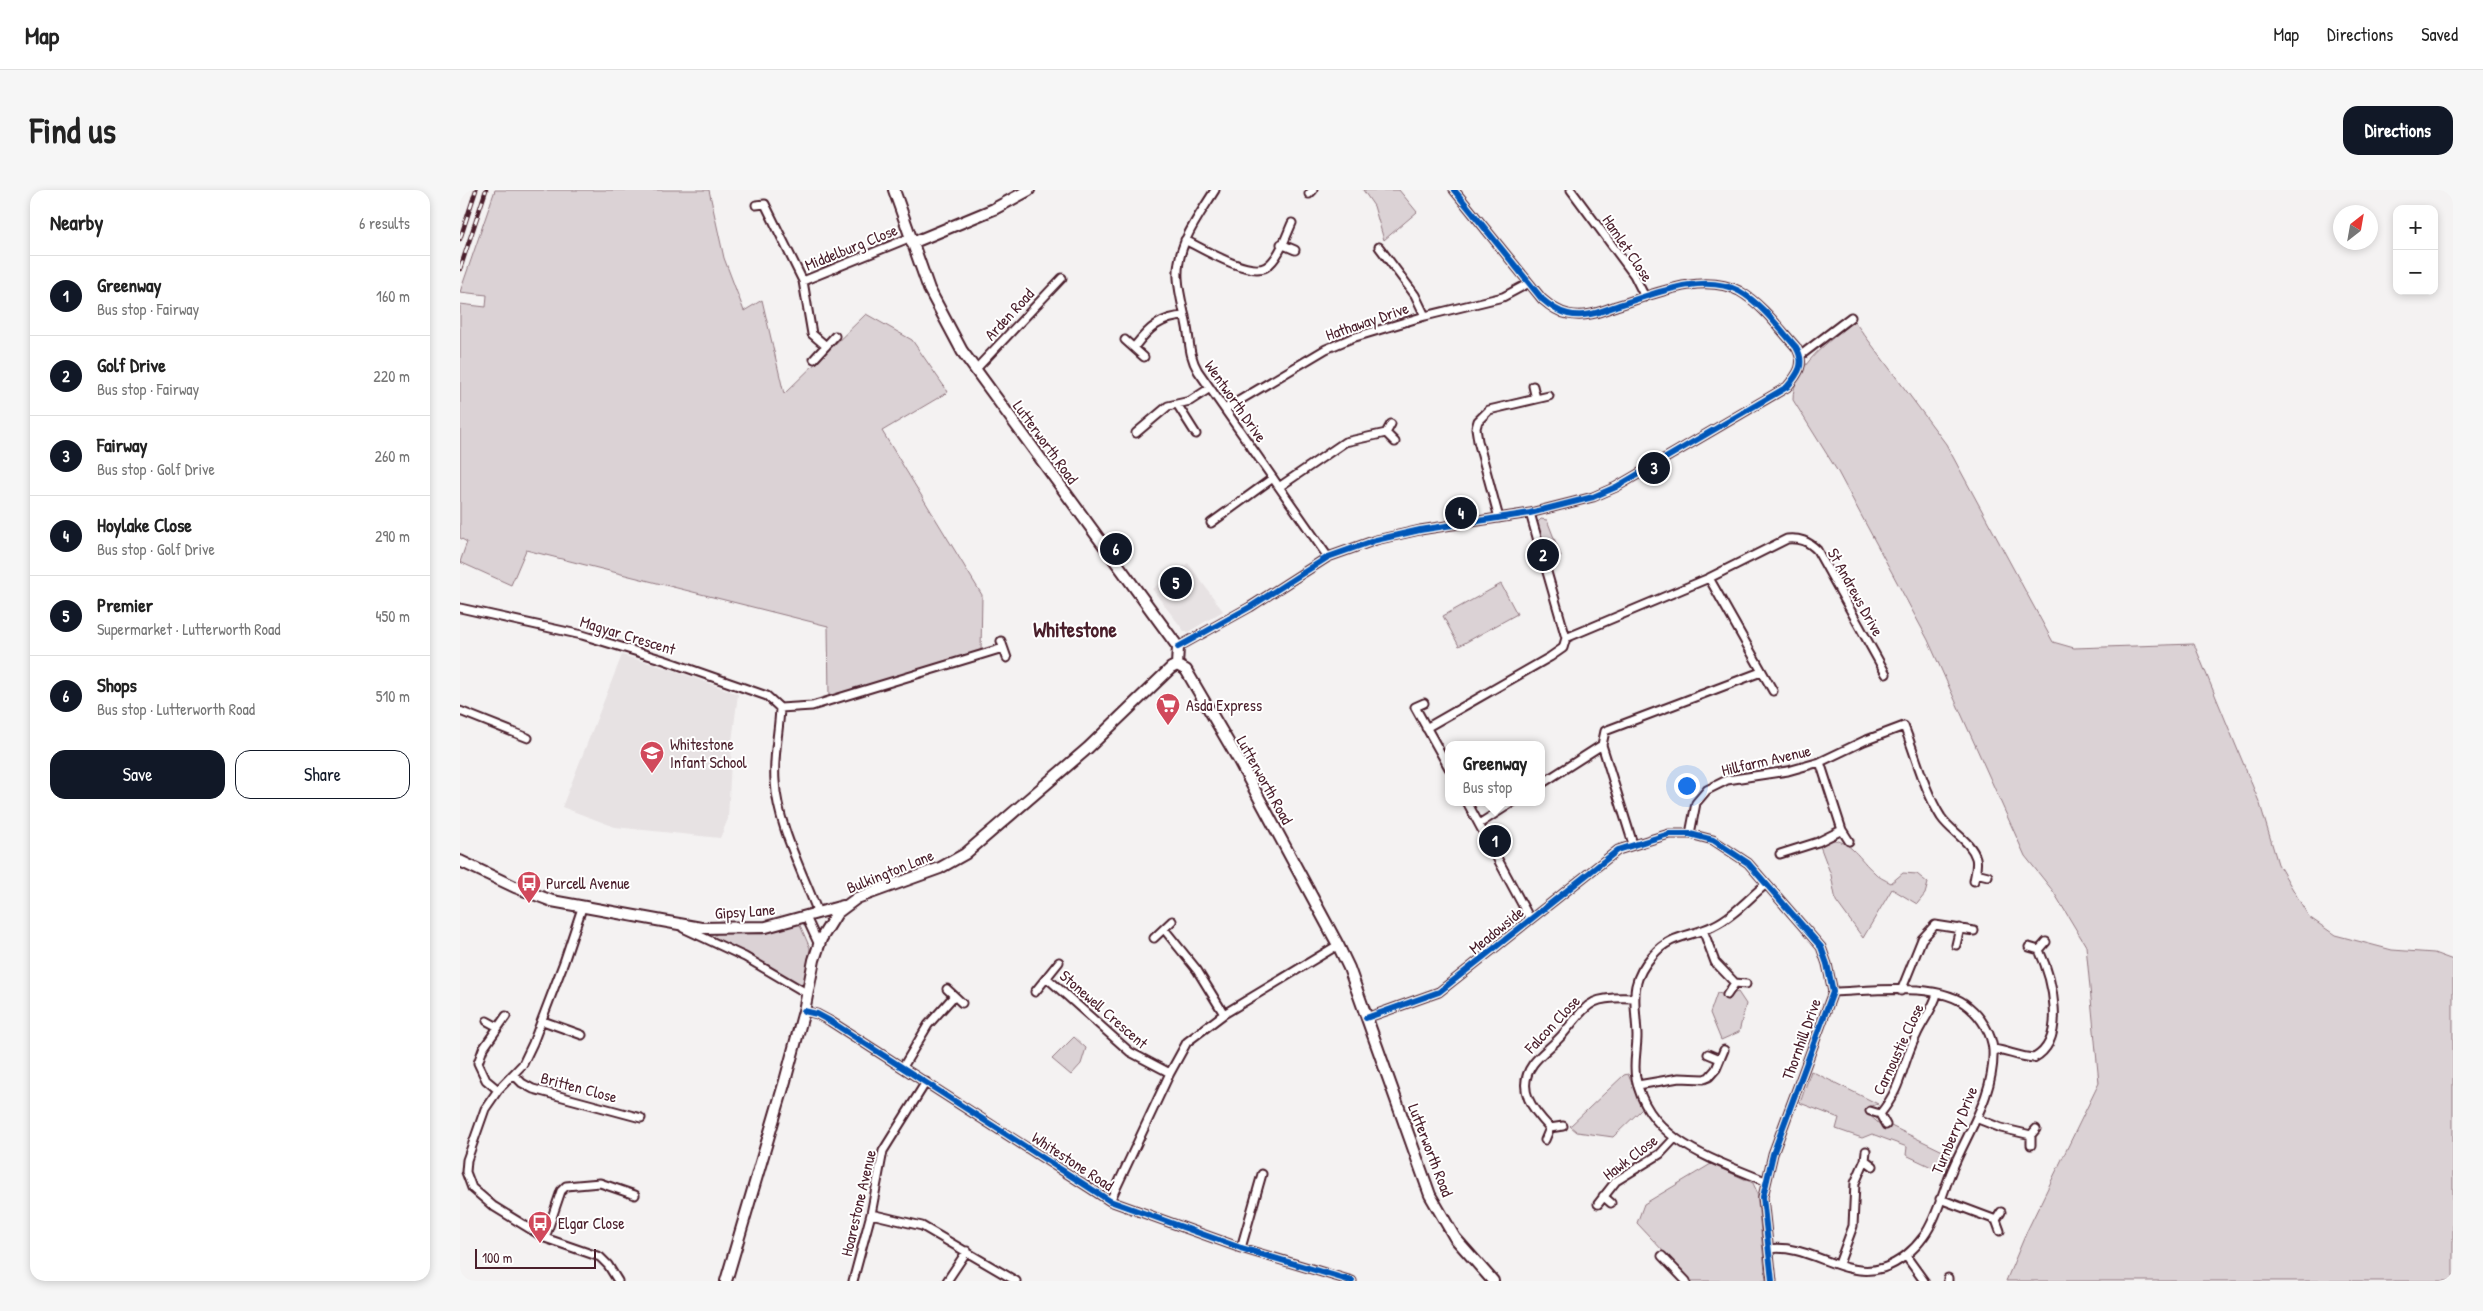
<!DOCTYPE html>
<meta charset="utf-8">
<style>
:root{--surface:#fff;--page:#f6f6f6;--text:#222;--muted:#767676;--line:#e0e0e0;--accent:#111827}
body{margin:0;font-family:"Patrick Hand",sans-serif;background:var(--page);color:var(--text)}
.controls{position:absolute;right:15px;top:15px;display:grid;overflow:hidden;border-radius:10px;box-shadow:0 2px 8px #0003}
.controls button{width:45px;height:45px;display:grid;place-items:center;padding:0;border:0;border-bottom:1px solid var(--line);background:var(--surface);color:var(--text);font:25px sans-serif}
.compass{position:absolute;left:1873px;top:15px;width:45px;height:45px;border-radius:50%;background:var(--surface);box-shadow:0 2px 8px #0003;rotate:31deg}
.scale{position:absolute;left:15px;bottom:12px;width:121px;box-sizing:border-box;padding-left:5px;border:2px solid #4a1f2b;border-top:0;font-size:14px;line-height:18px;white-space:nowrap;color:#4a1f2b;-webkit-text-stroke:4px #fff;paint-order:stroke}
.you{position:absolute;left:1226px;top:595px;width:18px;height:18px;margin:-12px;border:4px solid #fff;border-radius:50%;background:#1a73e8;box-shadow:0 0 0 8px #1a73e833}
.badge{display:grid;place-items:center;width:32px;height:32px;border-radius:50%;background:var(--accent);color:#fff;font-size:16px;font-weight:700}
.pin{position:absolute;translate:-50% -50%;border:2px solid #fff;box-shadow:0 1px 5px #0006}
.popup{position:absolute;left:985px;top:551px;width:100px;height:65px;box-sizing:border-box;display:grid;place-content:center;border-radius:10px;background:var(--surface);filter:drop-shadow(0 1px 4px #0005);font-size:16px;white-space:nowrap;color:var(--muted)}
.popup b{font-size:19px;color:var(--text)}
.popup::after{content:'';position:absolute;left:50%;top:100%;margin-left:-10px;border:10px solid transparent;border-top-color:var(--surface)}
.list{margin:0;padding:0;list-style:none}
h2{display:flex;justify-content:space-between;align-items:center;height:65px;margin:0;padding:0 20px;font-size:21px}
h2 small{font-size:16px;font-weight:400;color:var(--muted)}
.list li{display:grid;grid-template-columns:32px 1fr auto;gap:15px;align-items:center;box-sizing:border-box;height:80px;padding:0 20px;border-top:1px solid var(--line)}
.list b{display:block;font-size:19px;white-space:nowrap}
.list p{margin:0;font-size:16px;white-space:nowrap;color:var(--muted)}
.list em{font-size:16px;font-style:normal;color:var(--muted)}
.actions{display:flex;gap:10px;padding:15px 20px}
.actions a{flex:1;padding:11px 0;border:1px solid var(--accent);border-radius:15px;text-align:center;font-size:18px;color:var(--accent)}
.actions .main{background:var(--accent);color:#fff}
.map{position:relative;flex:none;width:1993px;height:1091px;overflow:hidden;border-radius:15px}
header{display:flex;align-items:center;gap:30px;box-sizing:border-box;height:70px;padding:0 25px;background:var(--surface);border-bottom:1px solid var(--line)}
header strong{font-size:24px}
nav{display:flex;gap:28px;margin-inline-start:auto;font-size:18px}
.intro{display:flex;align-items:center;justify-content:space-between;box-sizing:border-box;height:120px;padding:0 30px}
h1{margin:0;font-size:35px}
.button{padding:12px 22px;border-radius:15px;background:var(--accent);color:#fff;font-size:18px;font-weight:700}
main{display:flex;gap:30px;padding:0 30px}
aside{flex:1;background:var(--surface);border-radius:15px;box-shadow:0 2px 8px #0003}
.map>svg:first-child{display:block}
.built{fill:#e7e2e3}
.green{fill:#dbd2d5;stroke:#927880}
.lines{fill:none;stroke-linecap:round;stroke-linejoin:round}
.street-casing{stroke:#4a1f2b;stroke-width:11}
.secondary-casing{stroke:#4a1f2b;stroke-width:14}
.street{stroke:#fff;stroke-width:7}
.secondary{stroke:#fff;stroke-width:10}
.rail-casing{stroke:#4a1f2b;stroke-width:4.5}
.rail{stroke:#fff;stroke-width:2.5;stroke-dasharray:8;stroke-linecap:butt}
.cycleway-casing{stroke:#fff;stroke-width:9}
.cycleway{stroke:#0057b8;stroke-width:6}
.labels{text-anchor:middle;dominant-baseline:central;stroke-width:4;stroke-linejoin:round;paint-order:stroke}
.street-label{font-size:16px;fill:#4a1f2b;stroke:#fff}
.poi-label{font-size:16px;fill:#4a1f2b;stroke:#fff;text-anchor:start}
.district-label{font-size:21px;font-weight:bold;fill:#4a1f2b;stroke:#fff}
</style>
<header>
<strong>Map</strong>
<nav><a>Map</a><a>Directions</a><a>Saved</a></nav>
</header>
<div class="intro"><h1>Find us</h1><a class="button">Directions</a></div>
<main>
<aside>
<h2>Nearby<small>6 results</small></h2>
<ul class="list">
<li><span class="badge">1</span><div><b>Greenway</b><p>Bus stop · Fairway</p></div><em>160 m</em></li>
<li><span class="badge">2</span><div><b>Golf Drive</b><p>Bus stop · Fairway</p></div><em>220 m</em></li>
<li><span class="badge">3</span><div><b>Fairway</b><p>Bus stop · Golf Drive</p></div><em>260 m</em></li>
<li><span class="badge">4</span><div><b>Hoylake Close</b><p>Bus stop · Golf Drive</p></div><em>290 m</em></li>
<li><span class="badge">5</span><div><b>Premier</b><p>Supermarket · Lutterworth Road</p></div><em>450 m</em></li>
<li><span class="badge">6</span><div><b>Shops</b><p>Bus stop · Lutterworth Road</p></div><em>510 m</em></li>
</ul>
<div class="actions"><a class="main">Save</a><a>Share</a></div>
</aside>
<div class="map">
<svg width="1993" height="1091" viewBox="0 0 1993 1091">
<rect width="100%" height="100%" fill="#f4f2f2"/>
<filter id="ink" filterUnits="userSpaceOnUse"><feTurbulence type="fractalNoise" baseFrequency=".02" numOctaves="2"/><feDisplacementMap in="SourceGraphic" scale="10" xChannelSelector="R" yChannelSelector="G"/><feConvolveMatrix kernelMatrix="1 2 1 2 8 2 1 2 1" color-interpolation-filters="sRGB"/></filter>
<g filter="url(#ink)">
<!-- built -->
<path class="built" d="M 728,373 L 763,421 L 728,442 L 724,441 L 692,399 Z
M 162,465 L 213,480 L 278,504 L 272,552 L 268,629 L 260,648 L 155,637 L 102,617 Z"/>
<!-- green -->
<path class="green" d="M 35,0 L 249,0 L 264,68 L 284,121 L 302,110 L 324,204 L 406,124 L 452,150 L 488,202 L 422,241 L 522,405 L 521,461 L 369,507 L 368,436 L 66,360 L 51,395 L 0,372 L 7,352 L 0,348 L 0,114 L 26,117 L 27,105 L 0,102 Z
M 903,0 L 939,0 L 957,22 L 924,50 L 914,16 Z
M 1394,131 L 1486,254 L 1593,452 L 1614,458 L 1734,454 L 1800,614 L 1818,674 L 1849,727 L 1875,745 L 1932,760 L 1974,763 L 1993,770 L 1993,1091 L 1546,1091 L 1567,1041 L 1639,893 L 1626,756 L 1593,701 L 1565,666 L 1468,450 L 1378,282 L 1333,210 C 1332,176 1371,150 1394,131 Z
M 1081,329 L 1087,330 L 1101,366 L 1089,369 L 1077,333 Z
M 1041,394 L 1057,424 L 999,456 L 983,426 Z
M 1369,649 C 1392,651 1399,669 1414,682 C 1418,687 1425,690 1431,693 L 1443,683 L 1457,684 L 1468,693 L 1465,704 L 1457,714 L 1432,699 L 1403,748 L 1376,711 L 1371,685 L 1360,656 Z
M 339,733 L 350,758 L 344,797 L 253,748 L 257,743 L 303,744 Z
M 1278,802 L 1286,814 L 1279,842 L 1261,850 L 1250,823 L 1257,803 L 1267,805 Z
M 614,847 L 626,858 L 621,874 L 611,885 L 592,869 Z
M 1351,881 L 1418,914 L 1409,917 L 1407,923 L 1424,938 L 1431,936 L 1491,965 L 1482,982 L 1446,965 L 1447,957 L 1412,944 L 1402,948 L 1376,939 L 1379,928 L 1340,913 Z
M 1168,884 L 1182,919 L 1153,947 L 1117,942 L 1110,936 L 1164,885 Z
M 1251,974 L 1293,993 L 1297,1002 L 1306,1091 L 1231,1091 L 1177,1033 L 1184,1014 Z"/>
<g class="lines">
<defs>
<path id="street" d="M 755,0 C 739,26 716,55 718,88 C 719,105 724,120 727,137 C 730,153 729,166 738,181 L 868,367
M 1111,0 L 1174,85 L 1185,107
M 849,4 L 853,0
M 296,15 L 305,14 L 343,91 L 352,144 L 366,156
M 725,50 C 741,58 789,87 806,77 C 819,69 826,46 832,33
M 821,54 L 835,60
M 919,57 L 955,105 L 965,126
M 343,91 L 449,48
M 665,150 L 684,167
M 675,156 C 689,138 701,127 725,126
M 1341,165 L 1391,127
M 354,169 L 375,146
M 515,180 L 602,88
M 1073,196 L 1076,209
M 717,214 L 736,244
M 765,219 L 866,159 L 892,148 L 965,126 L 1043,107 L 1069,93
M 931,234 L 926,243 L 935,252
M 676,243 L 708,216 L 730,211 L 750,198
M 819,297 L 885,252 L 926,243
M 1039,328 L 1018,251 L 1016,238 L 1018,231 L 1029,220 L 1089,206
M 751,333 L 813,288
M 1249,388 L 1313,501
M 0,418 L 122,445 L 204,470 L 307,506 L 320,518 C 319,543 313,566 315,591 C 317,634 343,683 358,723
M 1106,448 L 1249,388 L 1327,349 C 1340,348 1348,351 1357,360 L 1426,484
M 541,451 L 547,468
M 718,457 L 790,417 L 868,367 L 916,350 L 960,340 L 1070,323 L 1133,307 L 1156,297 L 1327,197 C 1338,184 1346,174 1336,157 C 1319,138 1302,114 1279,101 C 1242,82 1192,105 1156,116 C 1140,122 1125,128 1108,124 C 1098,122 1090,116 1082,109 L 994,0
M 964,513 L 955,517 L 989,578
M 320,518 L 352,516 L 543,458
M 0,521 L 68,548
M 966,538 L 1090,467 L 1103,458 L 1106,448 L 1070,323
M 1360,572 L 1382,640 L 1389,651
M 1081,594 L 1142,555
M 1007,612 L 1070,729
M 1019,634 L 1053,612
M 1230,644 L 1236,613 L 1247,600 L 1267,590 L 1328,581 L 1360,572 L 1404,551 L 1444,536 C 1456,566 1464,600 1481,627 C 1491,642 1511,651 1516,668 C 1518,675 1515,684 1514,691
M 1173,654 L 1142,555 L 1145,541 L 1301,482
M 1320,664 L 1358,652 L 1382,640
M 1516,683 L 1528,686
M 122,718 L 104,772 L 73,853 L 63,874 L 38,900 L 25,919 L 7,970 L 6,982 L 12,998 L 33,1016 L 85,1048 L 140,1067 L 148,1075 L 158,1091
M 346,727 L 359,755
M 223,738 L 285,767 L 348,804
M 704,739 L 737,780 L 764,824
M 1243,740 L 1255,772 L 1275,793
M 694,748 L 712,731
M 1496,755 L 1500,738
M 1569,757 L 1579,760 L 1586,752
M 587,788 L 670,862 L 710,883
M 487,799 L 502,813
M 1441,801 L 1462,749 L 1475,735 L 1514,741
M 575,802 L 599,772
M 1267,805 L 1275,793 L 1286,794
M 344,821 L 357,824 L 370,831 L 650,1011 L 781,1058 L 892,1091
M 906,828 L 979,802 L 1158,660 L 1209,644 L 1230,644 L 1253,650 L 1288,673 L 1361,757 L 1367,774 L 1373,802 L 1313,964 L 1303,1007 L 1312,1091
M 27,831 L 38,837
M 83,831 L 122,845
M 1533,859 C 1547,861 1560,867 1574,868 C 1608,850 1592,788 1579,760
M 1248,864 L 1260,869
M 443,877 L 468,835 L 494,806
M 54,885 L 62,893 L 73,899 L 181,928
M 1178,895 L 1219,888 L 1244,889 L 1249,887 L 1256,879 L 1264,860
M 38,900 L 26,890 L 18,873 L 23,859 L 46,826
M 1410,921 L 1420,924 L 1426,935
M 1420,924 C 1443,896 1441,876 1456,846 C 1462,832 1473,819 1477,804
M 1518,929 L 1541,938 L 1571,945
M 1090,938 C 1073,920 1055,899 1073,874 C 1081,863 1094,855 1103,844 C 1129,813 1129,806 1173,808
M 1085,950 L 1090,938 L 1103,936
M 1571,955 L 1571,945 L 1576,939
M 1406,961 L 1405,970 L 1413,976
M 1305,991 C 1253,969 1188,951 1176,888 C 1173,875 1177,860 1177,846 C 1176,812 1167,794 1193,765 C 1211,744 1231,747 1253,736 C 1273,727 1289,708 1306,694
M 1143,1006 L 1151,1013
M 1480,1009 L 1536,1030
M 650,1011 L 710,883 L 727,852 L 764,824 L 878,755
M 1138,1014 L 1156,991 L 1200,964 L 1214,949
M 411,1024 L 462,1036 L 556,1091
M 1540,1041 L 1536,1030 L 1541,1022
M 85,1048 L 101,1001 L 106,996 L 140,993 L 175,1005
M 781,1058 L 802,984
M 1309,1059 C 1349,1053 1383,1090 1423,1078 C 1439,1073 1454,1060 1464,1046 C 1477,1028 1483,1001 1492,980 C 1508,941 1535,904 1533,860 C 1532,844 1521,827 1509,817 C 1479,791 1411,801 1373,802
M 1202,1066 L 1226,1091
M 1446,1066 L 1464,1091
M 1379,1074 L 1393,1036 L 1395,993 L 1405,970
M 1488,1088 L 1488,1091
M 393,1091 L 411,1024 L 423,961 L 466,892
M 487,1091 L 507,1061"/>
<path id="secondary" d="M 434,0 L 469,99 L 502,161 L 718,457 L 717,475
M 452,53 L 534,19 L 569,0
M 717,475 L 726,480 L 778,569 L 878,755 L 889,778 L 970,1005 L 995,1048 L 1033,1091
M 0,671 L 55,697 L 92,711 L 241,738 L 306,737 L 383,716
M 266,1091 L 325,891 L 344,821 L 354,770 L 361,749 L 377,723 L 397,708 L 480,678 L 505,664 L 628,558 L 711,478 L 717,475"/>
</defs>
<!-- street casing -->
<use href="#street" class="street-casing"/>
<!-- secondary casing -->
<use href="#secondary" class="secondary-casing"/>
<!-- street -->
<use href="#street" class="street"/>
<!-- secondary -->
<use href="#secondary" class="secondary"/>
<defs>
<path id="rail" d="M 0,49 L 16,0
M 0,79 L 26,0"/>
</defs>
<!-- rail casing -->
<use href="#rail" class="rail-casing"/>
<!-- rail -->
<use href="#rail" class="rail"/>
<defs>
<path id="cycleway" d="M 718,457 L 790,417 L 868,367 L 916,350 L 960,340 L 1070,323 L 1133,307 L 1156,297 L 1327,197 C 1338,184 1346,174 1336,157 C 1319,138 1302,114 1279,101 C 1242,82 1192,105 1156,116 C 1140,122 1125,128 1108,124 C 1098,122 1090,116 1082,109 L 994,0
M 344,821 L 357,824 L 370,831 L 650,1011 L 781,1058 L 892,1091
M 906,828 L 979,802 L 1158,660 L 1209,644 L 1230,644 L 1253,650 L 1288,673 L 1361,757 L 1367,774 L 1373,802 L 1313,964 L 1303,1007 L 1312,1091"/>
</defs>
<!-- cycleway casing -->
<use href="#cycleway" class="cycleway-casing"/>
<!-- cycleway -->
<use href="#cycleway" class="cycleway"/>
</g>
</g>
<!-- icons -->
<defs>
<symbol id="supermarket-pin" viewBox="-11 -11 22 30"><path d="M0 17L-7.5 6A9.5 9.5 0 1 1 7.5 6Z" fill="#d1495b" stroke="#fff"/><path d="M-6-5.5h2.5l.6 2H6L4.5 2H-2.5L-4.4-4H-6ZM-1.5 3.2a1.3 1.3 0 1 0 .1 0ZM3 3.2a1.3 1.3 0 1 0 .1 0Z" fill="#fff"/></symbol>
<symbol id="school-pin" viewBox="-11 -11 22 30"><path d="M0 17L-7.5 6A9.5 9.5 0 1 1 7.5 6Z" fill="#d1495b" stroke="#fff"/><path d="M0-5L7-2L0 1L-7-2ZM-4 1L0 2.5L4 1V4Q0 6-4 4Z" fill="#fff"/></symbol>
<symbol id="bus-pin" viewBox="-11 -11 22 30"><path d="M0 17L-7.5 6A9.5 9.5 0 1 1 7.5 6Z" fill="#d1495b" stroke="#fff"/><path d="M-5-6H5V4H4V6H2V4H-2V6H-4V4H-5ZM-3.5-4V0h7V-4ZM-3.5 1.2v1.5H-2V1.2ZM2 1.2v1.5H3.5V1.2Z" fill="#fff"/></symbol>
</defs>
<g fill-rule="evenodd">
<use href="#supermarket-pin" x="694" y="501" width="28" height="38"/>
<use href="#school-pin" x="178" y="549" width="28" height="38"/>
<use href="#bus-pin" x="55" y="679" width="28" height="38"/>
<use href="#bus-pin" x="66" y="1019" width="28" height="38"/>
</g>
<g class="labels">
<!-- street labels -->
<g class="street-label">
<text transform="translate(391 57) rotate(-22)">Middelburg Close</text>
<text transform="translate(1168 58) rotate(56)">Hamlet Close</text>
<text transform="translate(549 124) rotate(-47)">Arden Road</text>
<text transform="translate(907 131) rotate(-19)">Hathaway Drive</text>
<text transform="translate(776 211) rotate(55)">Wentworth Drive</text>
<text transform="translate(586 252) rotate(54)">Lutterworth Road</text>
<text transform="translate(1396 402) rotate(61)">St Andrews Drive</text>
<text transform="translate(168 445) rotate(17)">Magyar Crescent</text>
<text transform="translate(1306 570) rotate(-13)">Hillfarm Avenue</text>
<text transform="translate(805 590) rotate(61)">Lutterworth Road</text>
<text transform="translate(430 681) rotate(-22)">Bulkington Lane</text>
<text transform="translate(285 721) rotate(-4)">Gipsy Lane</text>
<text transform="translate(1036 740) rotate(-39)">Meadowside</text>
<text transform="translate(644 819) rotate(41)">Stonewell Crescent</text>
<text transform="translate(1092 834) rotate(-47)">Falcon Close</text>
<text transform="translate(1341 849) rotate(-70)">Thornhill Drive</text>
<text transform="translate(1438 859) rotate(-65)">Carnoustie Close</text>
<text transform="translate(119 897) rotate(15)">Britten Close</text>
<text transform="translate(1494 940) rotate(-67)">Turnberry Drive</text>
<text transform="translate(971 960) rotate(69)">Lutterworth Road</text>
<text transform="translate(1170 967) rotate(-37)">Hawk Close</text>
<text transform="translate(613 971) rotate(33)">Whitestone Road</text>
<text transform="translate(398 1013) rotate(-77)">Hoarestone Avenue</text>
</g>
<!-- poi labels -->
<g class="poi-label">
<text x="726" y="515">Asda Express</text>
<text x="210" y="554">Whitestone<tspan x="210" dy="18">Infant School</tspan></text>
<text x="86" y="693">Purcell Avenue</text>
<text x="98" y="1033">Elgar Close</text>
</g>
<!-- district labels -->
<g class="district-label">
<text x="615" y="439">Whitestone</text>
</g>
</g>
</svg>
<div class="controls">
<button>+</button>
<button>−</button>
</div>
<svg class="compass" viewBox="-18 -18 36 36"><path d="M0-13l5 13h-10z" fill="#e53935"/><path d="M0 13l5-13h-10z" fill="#767676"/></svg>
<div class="scale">100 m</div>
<div class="you"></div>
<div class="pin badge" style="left:1035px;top:651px">1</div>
<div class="popup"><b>Greenway</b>Bus stop</div>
<div class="pin badge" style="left:1083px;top:365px">2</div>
<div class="pin badge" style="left:1194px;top:278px">3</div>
<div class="pin badge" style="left:1001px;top:323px">4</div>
<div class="pin badge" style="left:716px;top:393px">5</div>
<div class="pin badge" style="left:656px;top:359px">6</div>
</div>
</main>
